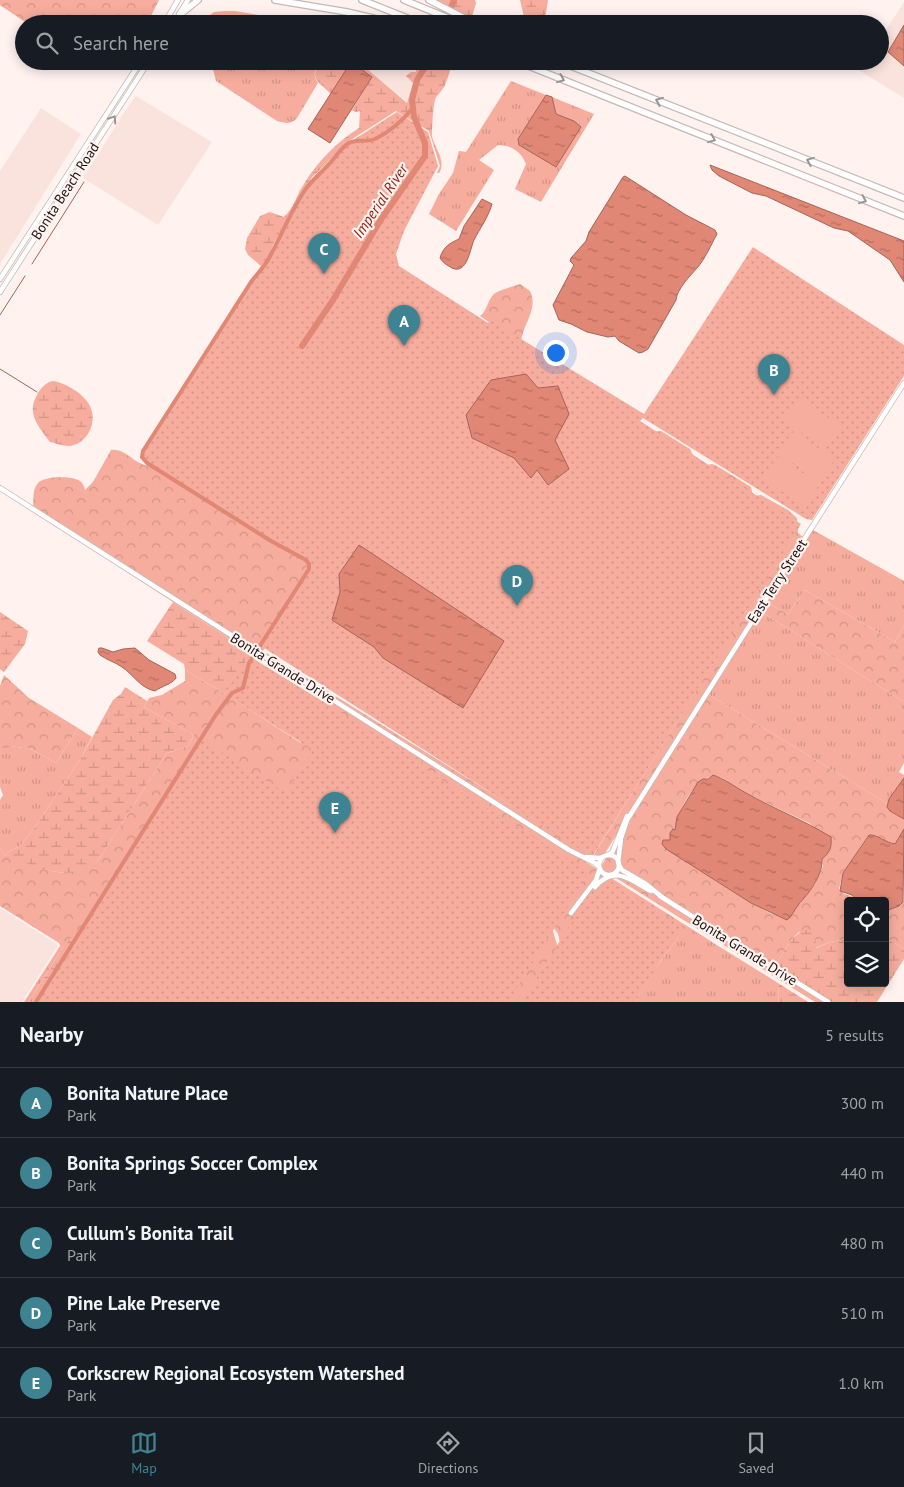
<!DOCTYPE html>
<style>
:root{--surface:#171b24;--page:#242831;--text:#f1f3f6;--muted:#9ea1a6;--line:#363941;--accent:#3e8391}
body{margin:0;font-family:"PT Sans",sans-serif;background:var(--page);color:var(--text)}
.controls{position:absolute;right:15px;bottom:15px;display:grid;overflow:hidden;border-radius:5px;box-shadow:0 2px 12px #0003}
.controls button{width:45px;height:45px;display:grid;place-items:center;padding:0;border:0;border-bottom:1px solid var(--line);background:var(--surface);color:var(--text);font:25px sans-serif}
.you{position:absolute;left:555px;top:352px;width:18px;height:18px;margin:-12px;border:4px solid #fff;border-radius:50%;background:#1a73e8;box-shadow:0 0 0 8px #1a73e833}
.badge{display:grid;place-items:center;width:32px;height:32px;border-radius:50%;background:var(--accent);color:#fff;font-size:16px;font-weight:700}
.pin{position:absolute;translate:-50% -41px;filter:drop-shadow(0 1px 2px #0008)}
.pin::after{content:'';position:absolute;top:26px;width:18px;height:15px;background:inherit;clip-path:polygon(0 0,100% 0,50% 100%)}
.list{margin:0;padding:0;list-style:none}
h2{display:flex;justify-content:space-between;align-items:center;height:65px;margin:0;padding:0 20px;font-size:21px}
h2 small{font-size:16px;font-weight:400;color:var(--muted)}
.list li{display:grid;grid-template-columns:32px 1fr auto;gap:15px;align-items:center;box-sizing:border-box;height:70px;padding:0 20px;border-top:1px solid var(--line)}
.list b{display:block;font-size:19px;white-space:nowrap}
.list p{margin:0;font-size:16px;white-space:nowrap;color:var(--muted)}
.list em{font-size:16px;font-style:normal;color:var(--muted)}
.icon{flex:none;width:28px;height:28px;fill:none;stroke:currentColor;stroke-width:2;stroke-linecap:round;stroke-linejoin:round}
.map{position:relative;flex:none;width:904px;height:1002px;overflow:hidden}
.search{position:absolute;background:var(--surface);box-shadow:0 2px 12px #0003;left:15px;right:15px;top:15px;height:55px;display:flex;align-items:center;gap:12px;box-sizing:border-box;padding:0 18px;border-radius:28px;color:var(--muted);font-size:19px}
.sheet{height:415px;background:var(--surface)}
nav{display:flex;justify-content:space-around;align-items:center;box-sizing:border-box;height:70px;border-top:1px solid var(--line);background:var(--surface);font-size:14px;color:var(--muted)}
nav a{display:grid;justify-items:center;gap:2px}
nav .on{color:var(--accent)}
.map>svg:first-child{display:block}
.built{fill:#fbe3dd}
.grass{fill:url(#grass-tufts)}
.forest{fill:url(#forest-crowns);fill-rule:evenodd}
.wetland{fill:url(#wetland-marsh)}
.park{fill:url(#park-dots)}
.pitch{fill:#f6ad9d}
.water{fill:url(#water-ripples);stroke:#a56458}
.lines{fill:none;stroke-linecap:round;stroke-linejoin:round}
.stream{stroke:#a56458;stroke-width:1}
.canal{stroke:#e18775;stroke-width:4}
.river{stroke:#e18775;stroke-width:6}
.secondary-casing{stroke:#c8b9b6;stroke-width:6}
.highway-casing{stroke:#c8b9b6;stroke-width:8}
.secondary{stroke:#fff;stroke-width:4.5}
.highway{stroke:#fff;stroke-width:5.5}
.oneway{stroke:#989595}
.labels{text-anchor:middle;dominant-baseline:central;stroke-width:4.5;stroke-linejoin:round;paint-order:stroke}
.street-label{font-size:14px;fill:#191413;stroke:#fff2ef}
.water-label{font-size:15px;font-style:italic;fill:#8a200d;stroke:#fff2ef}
</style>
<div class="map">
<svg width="904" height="1002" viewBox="0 0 904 1002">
<defs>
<pattern id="grass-tufts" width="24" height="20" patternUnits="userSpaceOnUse" patternTransform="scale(1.25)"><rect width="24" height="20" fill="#f6ad9d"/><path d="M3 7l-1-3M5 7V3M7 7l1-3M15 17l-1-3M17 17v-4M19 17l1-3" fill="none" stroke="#d29486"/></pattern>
<pattern id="forest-crowns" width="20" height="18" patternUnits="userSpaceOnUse" patternTransform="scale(1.25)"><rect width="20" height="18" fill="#f6ad9d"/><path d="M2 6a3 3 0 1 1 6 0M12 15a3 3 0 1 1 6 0" fill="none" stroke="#d29486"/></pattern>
<pattern id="wetland-marsh" width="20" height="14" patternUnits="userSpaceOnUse" patternTransform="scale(1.25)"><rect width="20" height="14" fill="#f6ad9d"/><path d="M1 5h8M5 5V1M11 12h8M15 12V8" fill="none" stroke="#d29486"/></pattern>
<pattern id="park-dots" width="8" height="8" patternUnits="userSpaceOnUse" patternTransform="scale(1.25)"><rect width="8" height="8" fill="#f6ad9d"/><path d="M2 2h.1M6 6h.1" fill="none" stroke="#d29486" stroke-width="1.8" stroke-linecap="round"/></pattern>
<pattern id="water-ripples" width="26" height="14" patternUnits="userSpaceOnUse" patternTransform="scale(1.25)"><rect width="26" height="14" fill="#e18775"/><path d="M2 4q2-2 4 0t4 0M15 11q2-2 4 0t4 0" fill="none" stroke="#b66d5f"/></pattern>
</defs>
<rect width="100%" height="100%" fill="#fff2ef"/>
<!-- built -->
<path class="built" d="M 904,2 L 904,98 L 860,71 L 866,61 L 880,61 L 880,39 Z
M 358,61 L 416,61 L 416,72 L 408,78 L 413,83 L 408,103 Z
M 136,96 L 212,142 L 158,225 L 83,178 L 121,118 L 120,118 Z
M 41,108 L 81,134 L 0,264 L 0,171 Z
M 0,908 L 58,945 L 22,1002 L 0,1002 Z"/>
<!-- grass -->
<path class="grass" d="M 225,11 L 235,11 L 313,24 L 198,24 L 214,12 Z
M 211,61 L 320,61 C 315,70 312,74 318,83 L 297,118 C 291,125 285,123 277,121 L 216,81 Z
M 511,81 L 546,95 L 518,139 L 556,167 L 580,127 L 556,114 L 552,97 L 594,114 L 541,202 L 515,189 L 526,164 C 521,151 511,145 498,145 L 479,160 L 494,170 L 456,231 L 429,214 L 439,194 L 453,173 L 459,151 L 466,152 Z
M 813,530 L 904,581 L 904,625 L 895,642 L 805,590 L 788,614 L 766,602 Z
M 760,611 L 904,702 L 904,763 L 899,772 L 904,775 L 904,778 L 889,799 L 888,804 L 708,694 Z
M 78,728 L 92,737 L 81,758 L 35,827 L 19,847 L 9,851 L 4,855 L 0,848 L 0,800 L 3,795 L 0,787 L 0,748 C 5,749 8,747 12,747 C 18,746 23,749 29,748 L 56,763 Z
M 686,926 L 778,983 L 779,1002 L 635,1002 L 653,972 Z
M 60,946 L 63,947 L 29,1002 L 24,1002 Z"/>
<!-- forest -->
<path class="forest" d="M 0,0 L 159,0 L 147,24 L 112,24 L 100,21 L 98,24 L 28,24 L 0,5 Z
M 520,284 L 530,291 C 539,310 522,324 521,343 L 316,564 L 263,651 L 593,856 L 793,535 L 651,432 L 661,431 L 690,449 L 693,455 L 707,465 L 712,464 L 717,466 L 751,487 L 753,496 L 761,495 L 788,510 L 797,518 L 798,533 L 803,537 L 597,866 L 33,506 C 34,497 32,490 38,483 C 44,476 76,475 82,483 C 84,485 84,488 85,490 L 93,482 L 111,450 C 124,448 131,460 142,464 C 146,466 151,466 155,467 L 419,435 L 489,322 L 480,316 C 487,311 487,302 493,295 C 496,291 514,286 520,284 Z
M 84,544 L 326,697 L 253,654 Z
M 805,590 L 895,642 L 904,625 L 904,702 L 760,611 L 766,602 L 788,614 Z
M 185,670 L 227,695 L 301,743 L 329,699 L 717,945 L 686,927 L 653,971 L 635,1002 L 82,1002 L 64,948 L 60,946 L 59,943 L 0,906 L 0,848 L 4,855 C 14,856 24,862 34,865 C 58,875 75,876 97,862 L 167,753 L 188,746 L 194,735 L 144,707 L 149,698 L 162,695 L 185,681 ZM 550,922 L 558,934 L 574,999 Z
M 4,675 L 29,698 L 78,728 L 56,763 L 29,748 C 23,749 18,746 12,747 C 8,748 5,749 0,748 L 0,686 Z
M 708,694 L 888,804 L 887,807 L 890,811 L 904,819 L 904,829 L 895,844 L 887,842 L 874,835 L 867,837 L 843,873 L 839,889 L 844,894 L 856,898 L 857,901 L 848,901 L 848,939 L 830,942 L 815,948 L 799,932 L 792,939 L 778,961 L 778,979 L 600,868 ZM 713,775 L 722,778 L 747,794 L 809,823 L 831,840 C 833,848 828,853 822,859 L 823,866 L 815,884 L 796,908 L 772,914 L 751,903 L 666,849 L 667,840 L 670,841 L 671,831 L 677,828 C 676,815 688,795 696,786 C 700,781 708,778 713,775 Z
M 904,901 L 904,949 L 885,937 L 885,911 L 899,906 Z"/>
<!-- wetland -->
<path class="wetland" d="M 435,0 L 475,0 L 476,3 L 471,20 Z
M 520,0 L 548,0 L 546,13 L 542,23 L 530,24 L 525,21 Z
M 430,12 L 459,24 L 427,24 L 425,23 Z
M 320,61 L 358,61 L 407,103 L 413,83 L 406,76 L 411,72 L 416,72 L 416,61 L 452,61 C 451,68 447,82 444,87 C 441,92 436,96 435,100 C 433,106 432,130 432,136 C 434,147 447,161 439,173 L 437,173 L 440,166 L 429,131 L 396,111 L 346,143 L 320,170 L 313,176 L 302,192 L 273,245 L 268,258 L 261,266 L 248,255 L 245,249 L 247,238 L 260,216 L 270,212 L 284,217 C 296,205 295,197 304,184 C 317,162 337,142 359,128 L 360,111 L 356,112 L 352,110 L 372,77 L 351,62 L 331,94 C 318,81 309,80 320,61 Z
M 52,381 C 65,382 84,394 90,406 C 98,423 87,444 69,446 C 62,446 56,443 50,442 C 39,427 26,414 37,395 C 41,388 44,384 52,381 Z
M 173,602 L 253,654 L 227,695 L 185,670 L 184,664 L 147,641 Z
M 0,612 L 28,631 L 25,644 L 4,672 L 0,669 Z
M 125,687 L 147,701 L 144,707 L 194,735 L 188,746 L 167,753 L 97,862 C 91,866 84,871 76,872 C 55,876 28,864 9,856 L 4,855 L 9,851 L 19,847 L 35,827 L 81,758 L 113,700 L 121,694 Z
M 803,930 L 810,930 C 815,936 816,941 816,948 L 830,942 L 848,939 L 848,983 L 885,983 L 885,937 L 904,949 L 904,959 L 877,1002 L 815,1002 L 778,979 L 778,961 L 792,939 Z
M 75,931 L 91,943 L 82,1002 L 29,1002 L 63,947 L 64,948 Z
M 778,983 L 808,1002 L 779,1002 Z"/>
<!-- park -->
<path class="park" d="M 397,112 L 428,132 L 438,166 L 404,231 L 396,254 L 399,266 L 488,323 L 490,320 L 644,414 L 753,247 L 904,345 L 904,376 L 812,520 L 806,519 L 643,418 L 640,421 L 801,524 L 592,857 L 261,646 L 310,566 L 140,458 L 252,280 L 269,258 L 274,246 L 304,192 L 315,177 L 322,172 L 347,144 Z
M 249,656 L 423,763 L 421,767 L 590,872 L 508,1002 L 40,1002 L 202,740 L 286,793 L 313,750 L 225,694 Z
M 601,875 L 682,926 L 635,1002 L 527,1002 L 523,1000 Z"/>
<!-- pitch -->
<path class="pitch" d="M 797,398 L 841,426 L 826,448 L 783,421 Z
M 792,432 L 835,459 L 821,481 L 778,454 Z
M 777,457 L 820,484 L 805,506 L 762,479 Z"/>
<!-- water -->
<path class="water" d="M 904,25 L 904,66 L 888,52 Z
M 351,62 L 372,77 L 330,143 L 308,129 Z
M 546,95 L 552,97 L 556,114 L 574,121 L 581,127 L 556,167 L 519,145 L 518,139 Z
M 710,165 L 904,241 L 904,282 L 890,260 L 848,231 L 834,228 L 766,196 L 752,193 L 719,176 L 712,170 Z
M 625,176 L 686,215 L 715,230 L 717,234 C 711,245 705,259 697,268 C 690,276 677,289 676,300 L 648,349 L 643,352 L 639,353 L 619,341 L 615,336 L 608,337 L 587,332 L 571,324 L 559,320 L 553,305 L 574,265 L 570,261 L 571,258 L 586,241 L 589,232 L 623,177 Z
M 482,199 L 492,204 C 488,218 480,228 474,240 C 470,249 467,275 452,268 C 447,265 443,263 440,258 C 443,247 450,243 459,239 L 464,226 Z
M 526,374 L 538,388 L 558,386 L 569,414 L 555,440 L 569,469 L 548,485 L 537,470 L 531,478 L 514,458 L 472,438 L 466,415 L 491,380 Z
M 359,545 L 504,641 L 463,708 L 383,658 L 374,647 L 332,620 L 340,592 L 339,574 Z
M 99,648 L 102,648 L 113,652 L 123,649 L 135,648 L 149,660 L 175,674 L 176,678 C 172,684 162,686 155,691 C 140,688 134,675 122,667 C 115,662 107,660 100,655 L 98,652 Z
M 713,775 C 725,779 735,787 746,793 C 774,809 804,820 831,837 C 832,848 830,852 822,859 C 823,872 813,888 804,898 C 803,900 800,902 799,904 C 794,910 793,915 787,920 L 751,903 L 666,849 L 662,844 L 663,840 L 670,840 L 670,833 L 673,829 L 675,830 L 677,817 L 698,782 L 703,779 L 708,779 Z
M 904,778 L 904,819 L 890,811 L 887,807 L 889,799 Z
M 904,829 L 903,902 L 899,906 L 885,911 L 885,901 L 857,901 L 852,895 L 840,891 L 843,873 L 869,835 C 877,834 886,843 895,844 Z"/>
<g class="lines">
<!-- stream -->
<path class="stream" d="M 32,264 L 84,182
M 0,315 L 25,276
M 0,369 L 37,392"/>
<!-- canal -->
<path class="canal" d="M 36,1002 L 215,716 L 232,693 L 243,688 L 249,663 L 309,569 L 309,564 L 306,560 L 271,541 L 147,463 L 142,457 L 143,451 L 251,282 C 257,274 265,266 269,258 C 281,236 291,211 305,190 C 312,180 320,174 328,165 C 334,159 339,151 346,145 C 353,138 365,143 375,139 C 390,132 402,121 413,108"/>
<!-- river -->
<path class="river" d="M 444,24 L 454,0
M 302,346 L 333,300 L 380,221 L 425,156 L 425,143 L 414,117 L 412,100 L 417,80 L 429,61"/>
<defs>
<path id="secondary" d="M 179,14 L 188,0
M 164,24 L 178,0
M 0,279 L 141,61
M 0,292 L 149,61
M 0,488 L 569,850 L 595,863 L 600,868 L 596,880 L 571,913
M599 865a10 10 0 1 1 20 0a10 10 0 1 1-20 0Z
M 586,857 L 600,858 L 612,853 L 627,816
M 595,887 C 615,864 630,880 651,891
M 660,896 L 828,1002
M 662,897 L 646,884 L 622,870 L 618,863 L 621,838 L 627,820 L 768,596 L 904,383"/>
<path id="highway" d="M 275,0 L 347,12 L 398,24
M 362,0 L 422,24
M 404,0 L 463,24
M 429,0 L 476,24
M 174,24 L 182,13 L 198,0
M 516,61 L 904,216
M 558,61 L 904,198"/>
</defs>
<!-- secondary casing -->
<use href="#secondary" class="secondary-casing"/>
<!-- highway casing -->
<use href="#highway" class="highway-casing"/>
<!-- secondary -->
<use href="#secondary" class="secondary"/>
<!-- highway -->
<use href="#highway" class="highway"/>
</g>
<!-- one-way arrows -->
<defs><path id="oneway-chevron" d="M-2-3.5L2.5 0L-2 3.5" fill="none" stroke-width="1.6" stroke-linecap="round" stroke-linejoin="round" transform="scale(1.25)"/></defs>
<g class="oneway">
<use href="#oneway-chevron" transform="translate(561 79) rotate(22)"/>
<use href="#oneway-chevron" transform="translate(659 101) rotate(-158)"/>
<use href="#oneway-chevron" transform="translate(113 119) rotate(-57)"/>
<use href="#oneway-chevron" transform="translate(712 139) rotate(22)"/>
<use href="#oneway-chevron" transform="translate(810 161) rotate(-158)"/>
<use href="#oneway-chevron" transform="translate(863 200) rotate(22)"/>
</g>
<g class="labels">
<!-- street labels -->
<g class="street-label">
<text transform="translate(65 191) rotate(-57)">Bonita Beach Road</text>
<text transform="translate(777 581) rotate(-57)">East Terry Street</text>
<text transform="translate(283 668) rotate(32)">Bonita Grande Drive</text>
<text transform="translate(745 950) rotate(32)">Bonita Grande Drive</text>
</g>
<!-- water labels -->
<g class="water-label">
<text transform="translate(380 201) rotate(-56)">Imperial River</text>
</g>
</g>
</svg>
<div class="controls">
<button><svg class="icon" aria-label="locate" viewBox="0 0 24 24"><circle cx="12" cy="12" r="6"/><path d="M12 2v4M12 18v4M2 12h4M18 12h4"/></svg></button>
<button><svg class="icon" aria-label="layers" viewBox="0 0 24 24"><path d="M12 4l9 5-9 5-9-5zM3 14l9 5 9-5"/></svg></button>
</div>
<div class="you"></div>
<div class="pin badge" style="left:404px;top:346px">A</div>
<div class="pin badge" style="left:774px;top:395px">B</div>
<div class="pin badge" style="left:324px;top:274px">C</div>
<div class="pin badge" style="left:517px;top:606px">D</div>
<div class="pin badge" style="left:335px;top:833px">E</div>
<div class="search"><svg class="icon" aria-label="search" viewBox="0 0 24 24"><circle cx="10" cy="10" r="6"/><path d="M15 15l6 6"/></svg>Search here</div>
</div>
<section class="sheet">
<h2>Nearby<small>5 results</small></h2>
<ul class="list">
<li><span class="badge">A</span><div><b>Bonita Nature Place</b><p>Park</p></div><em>300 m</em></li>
<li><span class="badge">B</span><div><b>Bonita Springs Soccer Complex</b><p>Park</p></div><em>440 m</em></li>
<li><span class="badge">C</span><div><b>Cullum's Bonita Trail</b><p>Park</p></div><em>480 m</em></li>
<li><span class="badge">D</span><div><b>Pine Lake Preserve</b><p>Park</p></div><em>510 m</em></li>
<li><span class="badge">E</span><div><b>Corkscrew Regional Ecosystem Watershed</b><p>Park</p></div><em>1.0 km</em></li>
</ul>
</section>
<nav>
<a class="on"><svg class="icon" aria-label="map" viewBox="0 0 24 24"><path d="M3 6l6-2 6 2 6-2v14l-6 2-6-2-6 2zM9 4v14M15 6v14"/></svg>Map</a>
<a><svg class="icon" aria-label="directions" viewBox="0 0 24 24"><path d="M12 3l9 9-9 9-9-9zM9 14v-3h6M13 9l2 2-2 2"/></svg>Directions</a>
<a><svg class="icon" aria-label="saved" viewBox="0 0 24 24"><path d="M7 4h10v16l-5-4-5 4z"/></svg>Saved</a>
</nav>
